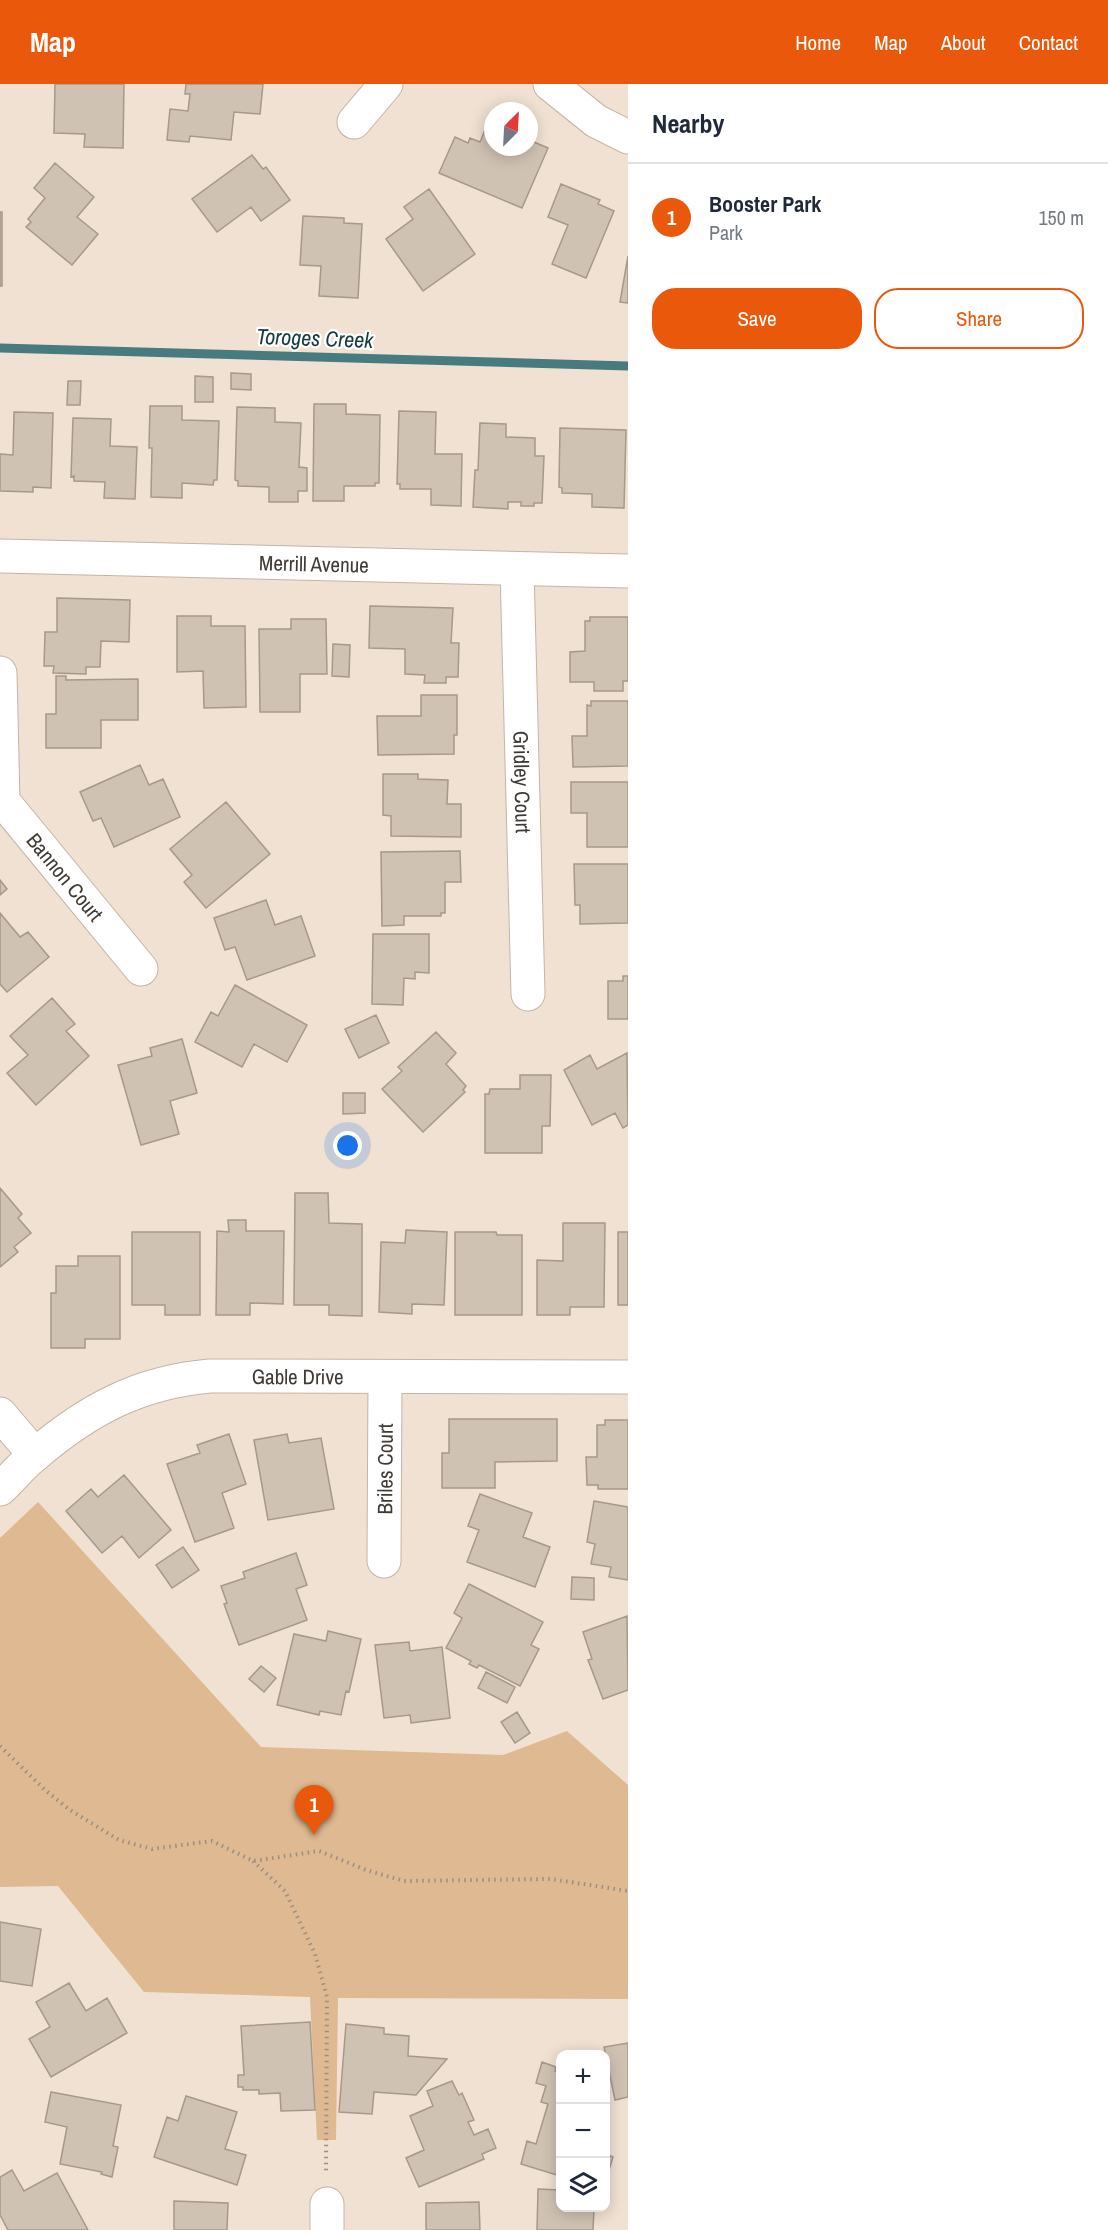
<!DOCTYPE html>
<meta charset="utf-8">
<style>
:root{--surface:#fff;--page:#f2f2f3;--text:#1f2937;--muted:#747a83;--line:#e0e1e3;--accent:#ea580c}
body{margin:0;font-family:"Archivo Narrow",sans-serif;background:var(--page);color:var(--text)}
.controls{position:absolute;right:18px;bottom:18px;display:grid;overflow:hidden;border-radius:12px;box-shadow:0 3px 15px #0003}
.controls button{width:54px;height:54px;display:grid;place-items:center;padding:0;border:0;border-bottom:2px solid var(--line);background:var(--surface);color:var(--text);font:30px sans-serif}
.compass{position:absolute;left:484px;top:18px;width:54px;height:54px;border-radius:50%;background:var(--surface);box-shadow:0 3px 15px #0003;rotate:24deg}
.you{position:absolute;left:348px;top:1062px;width:21px;height:21px;margin:-15px;border:4px solid #fff;border-radius:50%;background:#1a73e8;box-shadow:0 0 0 9px #1a73e833}
.badge{display:grid;place-items:center;width:39px;height:39px;border-radius:50%;background:var(--accent);color:#fff;font-size:20px;font-weight:700}
.pin{position:absolute;translate:-50% -50px;filter:drop-shadow(0 2px 3px #0008)}
.pin::after{content:'';position:absolute;top:32px;width:21px;height:18px;background:inherit;clip-path:polygon(0 0,100% 0,50% 100%)}
.list{margin:0;padding:0;list-style:none}
h2{display:flex;justify-content:space-between;align-items:center;height:78px;margin:0;padding:0 24px;font-size:26px}
h2 small{font-size:20px;font-weight:400;color:var(--muted)}
.list li{display:grid;grid-template-columns:39px 1fr auto;gap:18px;align-items:center;box-sizing:border-box;height:108px;padding:0 24px;border-top:2px solid var(--line)}
.list b{display:block;font-size:22px;white-space:nowrap}
.list p{margin:0;font-size:20px;white-space:nowrap;color:var(--muted)}
.list em{font-size:20px;font-style:normal;color:var(--muted)}
.actions{display:flex;gap:12px;padding:18px 24px}
.actions a{flex:1;padding:14px 0;border:2px solid var(--accent);border-radius:24px;text-align:center;font-size:21px;color:var(--accent)}
.actions .main{background:var(--accent);color:#fff}
.icon{flex:none;width:33px;height:33px;fill:none;stroke:currentColor;stroke-width:2;stroke-linecap:round;stroke-linejoin:round}
.map{position:relative;flex:none;width:628px;height:2146px;overflow:hidden}
header{display:flex;align-items:center;gap:36px;box-sizing:border-box;height:84px;padding:0 30px;background:var(--accent);color:#fff}
header strong{font-size:28px}
nav{display:flex;gap:33px;margin-inline-start:auto;font-size:21px}
main{display:flex}
aside{flex:1;background:var(--surface)}
.map>svg:first-child{display:block}
.green{fill:#deb991}
.lines{fill:none;stroke-linecap:round;stroke-linejoin:round}
.stream{stroke:#477b80;stroke-width:9}
.building{fill:#d0c2b3;stroke:#a6988a;stroke-width:1.5}
.street-casing{stroke:#c3b5a6;stroke-width:35}
.path{stroke:#9a8f85;stroke-width:4;stroke-dasharray:1.5 4.5;stroke-linecap:butt}
.street{stroke:#fff;stroke-width:33}
.labels{text-anchor:middle;dominant-baseline:central;stroke-width:4.5;stroke-linejoin:round;paint-order:stroke}
.street-label{font-size:21px;fill:#403a34;stroke:#fff}
.water-label{font-size:22px;font-style:italic;fill:#153a3f;stroke:#fff}
</style>
<header>
<strong>Map</strong>
<nav><a>Home</a><a>Map</a><a>About</a><a>Contact</a></nav>
</header>
<main>
<div class="map">
<svg width="628" height="2146" viewBox="0 0 628 2146">
<rect width="100%" height="100%" fill="#f0e1d2"/>
<!-- green -->
<path class="green" d="M 38,1418 L 261,1663 L 503,1671 L 567,1647 L 628,1701 L 628,1915 L 338,1914 L 336,2056 L 317,2056 L 310,1913 L 144,1908 L 58,1802 L 0,1803 L 0,1454 Z"/>
<g class="lines">
<!-- stream -->
<path class="stream" d="M 0,264 L 628,282"/>
</g>
<!-- building -->
<path class="building" d="M 55,0 L 124,0 L 123,64 L 84,63 L 85,50 L 54,49 Z
M 186,0 L 263,0 L 260,30 L 234,28 L 231,56 L 190,52 L 189,58 L 167,56 L 170,25 L 188,27 L 190,10 L 185,10 Z
M 490,34 L 493,35 L 493,63 L 529,63 L 529,56 L 548,64 L 522,124 L 439,89 L 455,53 L 468,59 L 470,54 L 480,58 Z
M 252,71 L 263,85 L 266,83 L 290,116 L 261,137 L 251,123 L 217,148 L 192,115 Z
M 55,79 L 94,113 L 77,133 L 98,150 L 72,181 L 26,143 L 31,138 L 28,135 L 45,114 L 34,104 Z
M 561,100 L 600,116 L 598,120 L 614,127 L 586,194 L 552,180 L 568,141 L 548,133 Z
M 429,105 L 475,170 L 423,207 L 386,155 L 413,135 L 404,123 Z
M 0,128 L 2,128 L 2,202 L 0,202 Z
M 303,132 L 344,134 L 344,139 L 362,140 L 358,214 L 319,212 L 321,182 L 300,181 Z
M 628,172 L 628,219 L 620,218 Z
M 231,289 L 251,290 L 251,306 L 231,305 Z
M 195,292 L 213,293 L 213,318 L 195,318 Z
M 68,297 L 81,297 L 80,321 L 67,321 Z
M 314,320 L 346,320 L 346,330 L 380,331 L 379,399 L 375,399 L 375,402 L 344,402 L 344,417 L 313,417 Z
M 150,322 L 182,322 L 182,336 L 219,337 L 217,396 L 214,396 L 213,401 L 182,399 L 182,414 L 151,413 L 152,364 L 149,364 Z
M 237,323 L 275,324 L 275,338 L 301,339 L 299,383 L 307,384 L 307,407 L 298,407 L 298,418 L 269,418 L 269,403 L 238,402 L 238,397 L 235,396 Z
M 399,327 L 436,328 L 435,370 L 462,370 L 461,422 L 431,421 L 431,405 L 400,405 L 400,400 L 397,400 Z
M 14,328 L 53,329 L 51,404 L 33,403 L 33,408 L 0,407 L 0,370 L 13,371 Z
M 73,334 L 111,335 L 110,362 L 137,363 L 135,415 L 104,414 L 105,398 L 74,397 L 74,392 L 71,393 Z
M 480,339 L 506,340 L 506,353 L 535,354 L 535,372 L 544,372 L 542,419 L 534,419 L 534,422 L 521,422 L 521,418 L 508,418 L 508,425 L 473,423 L 475,386 L 478,386 Z
M 560,344 L 626,346 L 624,424 L 592,423 L 592,410 L 562,409 L 562,404 L 559,403 Z
M 57,514 L 130,516 L 129,558 L 101,557 L 100,583 L 86,583 L 86,590 L 53,589 L 54,582 L 44,582 L 45,548 L 57,548 Z
M 370,522 L 453,524 L 451,559 L 459,559 L 458,593 L 446,593 L 446,599 L 424,599 L 425,591 L 405,590 L 405,565 L 369,564 Z
M 177,532 L 211,532 L 211,542 L 245,542 L 246,623 L 204,624 L 203,587 L 177,588 Z
M 590,533 L 628,533 L 628,597 L 623,597 L 623,607 L 594,607 L 594,598 L 570,598 L 570,568 L 585,567 L 585,537 L 590,537 Z
M 291,535 L 326,535 L 327,590 L 300,590 L 300,628 L 260,628 L 259,545 L 291,545 Z
M 333,560 L 350,561 L 349,593 L 332,592 Z
M 56,592 L 66,592 L 66,596 L 138,595 L 138,636 L 101,636 L 101,664 L 46,664 L 46,630 L 56,630 Z
M 421,611 L 457,611 L 457,651 L 454,651 L 454,670 L 378,671 L 377,632 L 421,632 Z
M 591,617 L 628,617 L 628,682 L 573,683 L 572,652 L 587,652 L 587,621 L 591,622 Z
M 140,681 L 149,701 L 163,695 L 180,733 L 114,763 L 101,734 L 93,737 L 80,708 Z
M 383,690 L 418,690 L 418,695 L 448,696 L 447,720 L 461,720 L 461,753 L 391,752 L 391,732 L 383,731 Z
M 571,698 L 628,698 L 628,763 L 587,763 L 587,729 L 571,729 Z
M 226,718 L 270,770 L 206,824 L 184,798 L 192,791 L 170,765 Z
M 460,767 L 461,798 L 445,798 L 445,829 L 441,829 L 441,832 L 404,832 L 404,841 L 382,842 L 381,768 Z
M 574,780 L 628,780 L 628,839 L 580,840 L 580,821 L 575,821 Z
M 0,796 L 7,805 L 0,811 Z
M 266,816 L 275,841 L 301,832 L 315,872 L 247,896 L 235,863 L 225,866 L 214,834 Z
M 0,829 L 20,853 L 28,848 L 49,873 L 7,908 L 0,900 Z
M 373,850 L 429,850 L 429,889 L 415,888 L 415,895 L 404,894 L 403,921 L 372,920 Z
M 623,892 L 628,892 L 628,935 L 608,935 L 608,897 L 623,897 Z
M 235,901 L 307,941 L 287,978 L 254,960 L 242,983 L 195,958 L 211,928 L 218,932 Z
M 52,914 L 75,940 L 66,947 L 89,972 L 36,1021 L 7,989 L 28,971 L 10,952 Z
M 376,931 L 389,959 L 359,974 L 345,945 Z
M 436,948 L 456,969 L 446,980 L 466,1002 L 463,1006 L 465,1008 L 423,1048 L 382,1005 L 402,987 L 398,983 Z
M 182,955 L 197,1009 L 170,1017 L 179,1050 L 141,1061 L 118,981 L 152,972 L 150,964 Z
M 627,969 L 628,1041 L 623,1044 L 615,1029 L 592,1041 L 564,986 L 590,971 L 597,985 Z
M 520,991 L 551,991 L 550,1042 L 542,1042 L 542,1069 L 485,1069 L 485,1010 L 489,1010 L 490,1005 L 520,1005 Z
M 343,1009 L 365,1009 L 365,1029 L 343,1030 Z
M 0,1104 L 22,1130 L 18,1134 L 31,1149 L 14,1163 L 18,1168 L 0,1183 Z
M 295,1109 L 328,1109 L 329,1139 L 362,1140 L 362,1232 L 329,1231 L 329,1221 L 294,1221 Z
M 228,1136 L 246,1136 L 246,1147 L 284,1147 L 283,1220 L 250,1219 L 250,1231 L 216,1231 L 217,1147 L 229,1148 Z
M 563,1139 L 605,1139 L 604,1223 L 570,1223 L 570,1231 L 537,1231 L 537,1176 L 563,1177 Z
M 406,1146 L 447,1148 L 444,1221 L 412,1220 L 412,1230 L 379,1228 L 381,1158 L 405,1159 Z
M 132,1148 L 200,1148 L 200,1231 L 165,1231 L 165,1221 L 132,1221 Z
M 455,1148 L 496,1148 L 497,1151 L 522,1151 L 522,1231 L 455,1231 Z
M 618,1148 L 628,1148 L 628,1221 L 618,1221 Z
M 78,1172 L 120,1172 L 120,1255 L 85,1255 L 85,1264 L 51,1264 L 51,1209 L 56,1209 L 56,1182 L 78,1182 Z
M 449,1335 L 557,1335 L 557,1377 L 495,1378 L 495,1404 L 442,1404 L 442,1369 L 449,1369 Z
M 605,1336 L 628,1336 L 628,1405 L 598,1405 L 598,1401 L 587,1401 L 586,1373 L 597,1373 L 597,1341 L 605,1341 Z
M 229,1350 L 246,1400 L 222,1409 L 234,1444 L 195,1458 L 167,1380 L 200,1369 L 197,1361 Z
M 287,1350 L 289,1359 L 321,1354 L 334,1425 L 268,1436 L 254,1356 Z
M 124,1391 L 171,1446 L 139,1474 L 122,1452 L 102,1469 L 66,1427 L 91,1405 L 98,1413 Z
M 480,1410 L 532,1429 L 523,1453 L 550,1463 L 535,1503 L 467,1478 L 479,1446 L 468,1442 Z
M 594,1417 L 628,1423 L 628,1496 L 609,1493 L 611,1483 L 591,1480 L 595,1460 L 587,1458 Z
M 183,1463 L 199,1486 L 172,1504 L 156,1481 Z
M 296,1469 L 307,1501 L 296,1505 L 307,1536 L 239,1561 L 224,1520 L 227,1519 L 221,1502 L 245,1494 L 243,1488 Z
M 572,1493 L 594,1494 L 594,1516 L 571,1515 Z
M 469,1500 L 543,1538 L 531,1561 L 539,1565 L 520,1602 L 479,1581 L 477,1584 L 469,1580 L 471,1577 L 446,1564 L 462,1534 L 454,1529 Z
M 627,1532 L 628,1606 L 603,1615 L 588,1576 L 592,1575 L 583,1548 Z
M 328,1547 L 361,1555 L 349,1608 L 346,1607 L 341,1631 L 320,1627 L 319,1631 L 277,1621 L 294,1550 L 326,1557 Z
M 409,1558 L 410,1567 L 442,1563 L 450,1634 L 411,1639 L 410,1631 L 384,1634 L 375,1561 Z
M 261,1582 L 276,1594 L 264,1608 L 249,1595 Z
M 486,1588 L 515,1603 L 507,1619 L 478,1604 Z
M 517,1628 L 530,1649 L 515,1659 L 501,1638 Z
M 0,1838 L 41,1845 L 32,1902 L 0,1897 Z
M 69,1899 L 86,1927 L 107,1914 L 127,1949 L 51,1993 L 29,1955 L 50,1943 L 36,1918 Z
M 310,1938 L 315,2026 L 281,2027 L 280,2009 L 259,2010 L 259,2006 L 243,2006 L 243,2003 L 238,2003 L 238,1991 L 244,1991 L 241,1942 Z
M 346,1940 L 384,1944 L 384,1950 L 409,1952 L 408,1972 L 447,1975 L 416,2011 L 374,2008 L 372,2030 L 339,2028 Z
M 628,1959 L 628,2013 L 615,2016 L 604,1963 Z
M 542,1978 L 556,1983 L 555,1987 L 560,1989 L 560,2092 L 521,2080 L 527,2057 L 536,2060 L 548,2020 L 541,2018 L 546,2002 L 536,1999 Z
M 452,1997 L 459,2011 L 462,2009 L 474,2036 L 468,2038 L 474,2051 L 488,2045 L 496,2064 L 482,2070 L 484,2075 L 419,2103 L 406,2074 L 424,2066 L 410,2032 L 433,2022 L 427,2007 Z
M 51,2008 L 121,2021 L 113,2062 L 118,2063 L 112,2093 L 101,2090 L 102,2088 L 60,2080 L 67,2043 L 45,2038 Z
M 186,2012 L 237,2028 L 225,2065 L 246,2071 L 237,2101 L 154,2073 L 167,2033 L 178,2037 Z
M 606,2070 L 613,2073 L 606,2096 Z
M 12,2086 L 24,2107 L 57,2089 L 88,2146 L 8,2146 L 0,2131 L 0,2093 Z
M 538,2105 L 560,2106 L 560,2124 L 594,2124 L 593,2146 L 537,2146 Z
M 174,2117 L 228,2119 L 227,2146 L 174,2146 Z
M 479,2118 L 480,2146 L 426,2146 L 426,2119 Z"/>
<g class="lines">
<defs>
<g id="street">
<path d="M 550,0 L 596,37 L 628,53"/>
<path d="M 354,38 L 386,0"/>
<path id="s1" d="M 0,472 L 628,487"/>
<path id="s2" d="M 517,485 L 528,910"/>
<path id="s3" d="M 0,589 L 3,717 L 141,885"/>
<path d="M 0,1330 L 35,1371"/>
<path id="s4" d="M 0,1405 C 12,1394 23,1380 36,1370 C 89,1325 140,1298 210,1292 L 628,1293"/>
<path id="s5" d="M 384,1477 L 385,1293"/>
<path d="M 327,2146 L 327,2120"/>
</g>
</defs>
<!-- street casing -->
<use href="#street" class="street-casing"/>
<!-- path -->
<path class="path" d="M 0,1662 L 45,1706 L 70,1726 L 119,1756 L 152,1765 L 212,1757 L 253,1777 L 319,1767 L 366,1786 L 404,1797 L 551,1795 L 628,1807
M 253,1777 L 285,1807 L 315,1870 L 327,1913 L 326,2089"/>
<!-- street -->
<use href="#street" class="street"/>
</g>
<g class="labels">
<!-- street labels -->
<g class="street-label">
<text stroke="none"><textPath href="#s1" startOffset="314">Merrill Avenue</textPath></text>
<text stroke="none"><textPath href="#s2" startOffset="213">Gridley Court</textPath></text>
<text stroke="none"><textPath href="#s3" startOffset="226">Bannon Court</textPath></text>
<text stroke="none"><textPath href="#s4" startOffset="332">Gable Drive</textPath></text>
<text stroke="none"><textPath href="#s5" startOffset="92">Briles Court</textPath></text>
</g>
<!-- water labels -->
<g class="water-label">
<text transform="translate(315 254) rotate(2)">Toroges Creek</text>
</g>
</g>
</svg>
<div class="controls">
<button>+</button>
<button>−</button>
<button><svg class="icon" aria-label="layers" viewBox="0 0 24 24"><path d="M12 4l9 5-9 5-9-5zM3 14l9 5 9-5"/></svg></button>
</div>
<svg class="compass" viewBox="-18 -18 36 36"><path d="M0-13l5 13h-10z" fill="#e53935"/><path d="M0 13l5-13h-10z" fill="#747a83"/></svg>
<div class="you"></div>
<div class="pin badge" style="left:314px;top:1751px">1</div>
</div>
<aside>
<h2>Nearby<small></small></h2>
<ul class="list">
<li><span class="badge">1</span><div><b>Booster Park</b><p>Park</p></div><em>150 m</em></li>
</ul>
<div class="actions"><a class="main">Save</a><a>Share</a></div>
</aside>
</main>
